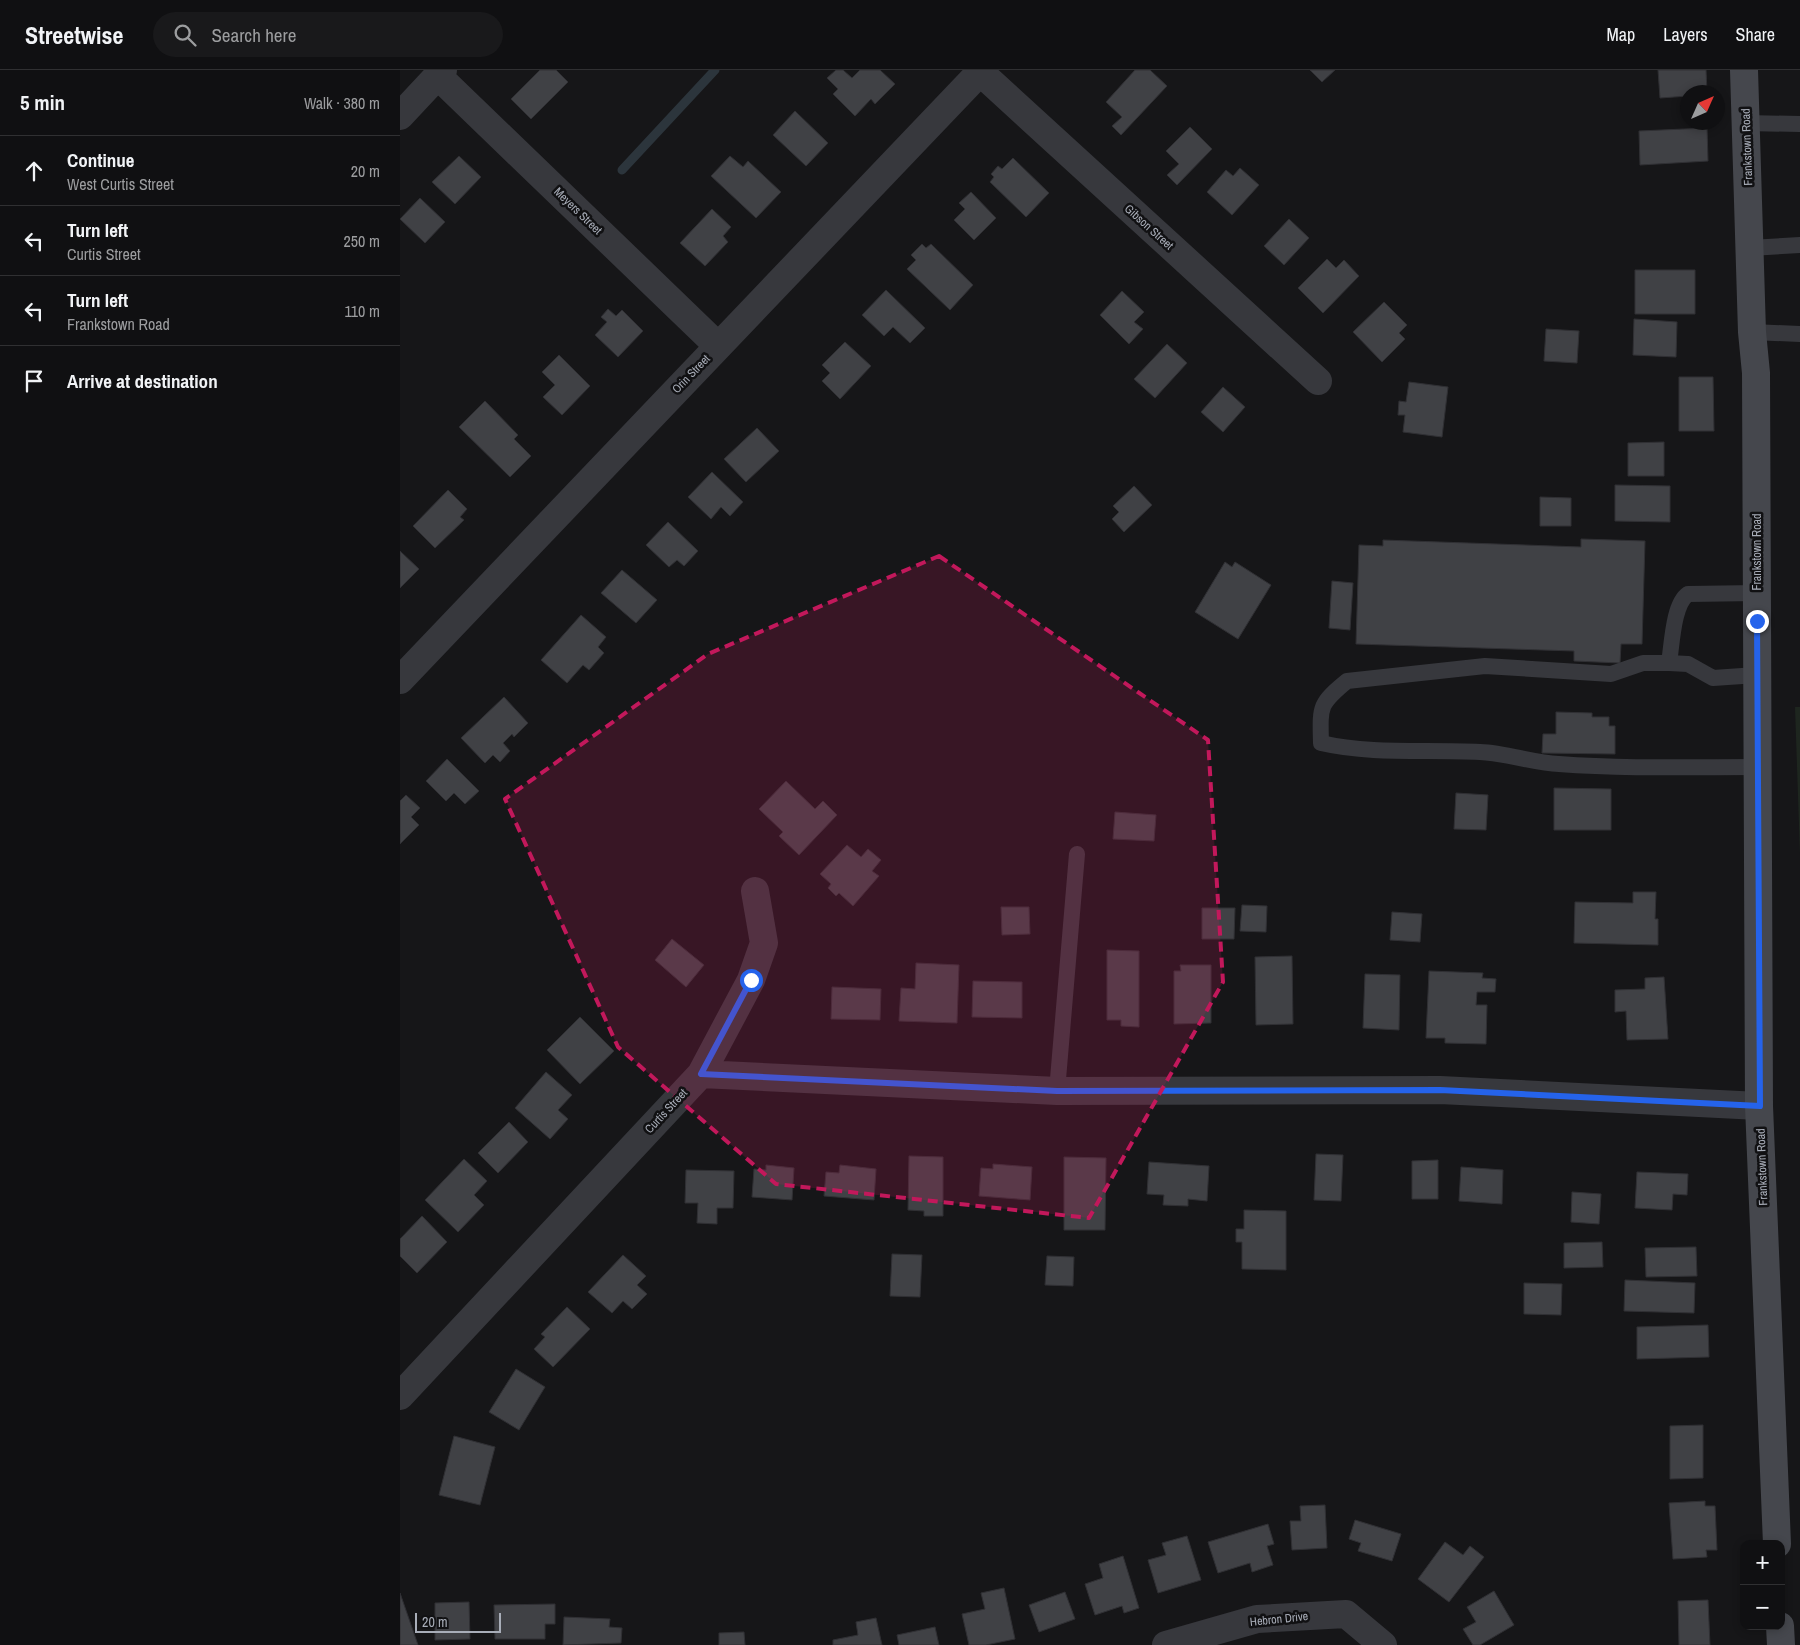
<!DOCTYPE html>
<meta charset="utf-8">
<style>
:root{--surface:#101012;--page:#19191b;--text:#f1f3f6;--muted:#9c9d9f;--line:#303032}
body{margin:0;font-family:"Archivo Narrow",sans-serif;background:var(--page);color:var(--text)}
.controls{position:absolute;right:15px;bottom:15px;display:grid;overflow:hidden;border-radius:10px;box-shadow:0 2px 8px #0003}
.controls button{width:45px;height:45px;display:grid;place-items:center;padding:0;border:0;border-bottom:1px solid var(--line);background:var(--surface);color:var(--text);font:25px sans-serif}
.compass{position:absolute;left:1280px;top:15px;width:45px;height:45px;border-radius:50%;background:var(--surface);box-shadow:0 2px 8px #0003;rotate:45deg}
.scale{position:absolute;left:15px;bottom:12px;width:86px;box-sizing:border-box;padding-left:5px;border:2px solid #a8adb8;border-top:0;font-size:14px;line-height:18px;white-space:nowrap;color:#a8adb8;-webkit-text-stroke:4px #111113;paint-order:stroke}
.stop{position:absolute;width:15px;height:15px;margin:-11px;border:4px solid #2563eb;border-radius:50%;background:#fff}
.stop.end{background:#2563eb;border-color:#fff;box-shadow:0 1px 5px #0008}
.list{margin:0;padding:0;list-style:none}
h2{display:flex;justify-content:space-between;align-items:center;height:65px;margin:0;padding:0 20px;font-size:21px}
h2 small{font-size:16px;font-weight:400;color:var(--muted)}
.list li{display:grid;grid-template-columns:32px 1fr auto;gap:15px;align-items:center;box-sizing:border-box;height:70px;padding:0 20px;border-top:1px solid var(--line)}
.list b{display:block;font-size:19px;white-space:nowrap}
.list p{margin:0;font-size:16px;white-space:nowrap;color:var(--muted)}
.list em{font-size:16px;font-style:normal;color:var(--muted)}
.icon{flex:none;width:28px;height:28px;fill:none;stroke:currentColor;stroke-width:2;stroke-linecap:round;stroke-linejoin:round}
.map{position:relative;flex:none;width:1400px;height:1575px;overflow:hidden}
header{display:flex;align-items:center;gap:30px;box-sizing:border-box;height:70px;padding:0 25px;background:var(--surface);border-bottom:1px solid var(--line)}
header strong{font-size:24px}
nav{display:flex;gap:28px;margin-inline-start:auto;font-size:18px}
.search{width:350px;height:45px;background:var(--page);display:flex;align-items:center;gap:12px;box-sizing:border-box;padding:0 18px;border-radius:28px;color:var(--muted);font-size:19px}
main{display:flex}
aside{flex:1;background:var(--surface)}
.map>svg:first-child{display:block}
.green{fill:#1e261f}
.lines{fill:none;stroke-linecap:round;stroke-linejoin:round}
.stream{stroke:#2c353c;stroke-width:9}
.building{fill:#404145;stroke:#303034}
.service{stroke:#37383d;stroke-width:16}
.minor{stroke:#37383d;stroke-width:28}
.secondary{stroke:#45474d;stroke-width:28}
.route{stroke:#2563eb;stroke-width:6}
.marked{fill:#c2185b;fill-opacity:0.2;stroke:#c2185b;stroke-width:4;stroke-dasharray:10 6;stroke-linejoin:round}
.labels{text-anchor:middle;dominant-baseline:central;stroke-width:5;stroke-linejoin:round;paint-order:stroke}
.street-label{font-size:12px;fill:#a8adb8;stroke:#111113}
</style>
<header>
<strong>Streetwise</strong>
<div class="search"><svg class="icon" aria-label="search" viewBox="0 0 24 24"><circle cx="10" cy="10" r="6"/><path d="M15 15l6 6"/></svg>Search here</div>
<nav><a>Map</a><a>Layers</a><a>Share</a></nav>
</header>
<main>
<aside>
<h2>5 min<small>Walk · 380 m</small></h2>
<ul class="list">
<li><svg class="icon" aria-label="ahead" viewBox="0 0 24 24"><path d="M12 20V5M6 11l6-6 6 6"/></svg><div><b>Continue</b><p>West Curtis Street</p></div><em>20 m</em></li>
<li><svg class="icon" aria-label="left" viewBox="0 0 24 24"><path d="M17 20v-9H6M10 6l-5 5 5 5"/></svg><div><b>Turn left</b><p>Curtis Street</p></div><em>250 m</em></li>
<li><svg class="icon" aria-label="left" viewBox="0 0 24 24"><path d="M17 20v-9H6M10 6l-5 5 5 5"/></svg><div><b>Turn left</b><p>Frankstown Road</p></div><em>110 m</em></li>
<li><svg class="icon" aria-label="arrive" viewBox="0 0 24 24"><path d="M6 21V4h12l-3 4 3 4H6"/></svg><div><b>Arrive at destination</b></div></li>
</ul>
</aside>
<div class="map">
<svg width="1400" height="1575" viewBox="0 0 1400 1575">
<rect width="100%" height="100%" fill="#161618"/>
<!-- green -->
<path class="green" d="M 1395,637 L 1400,637 L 1400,785 Z"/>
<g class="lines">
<!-- stream -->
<path class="stream" d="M 222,100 L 315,0"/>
</g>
<!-- building -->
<path class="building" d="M 140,0 L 156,0 L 168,12 L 131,49 L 111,29 Z
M 436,0 L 443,0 L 452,8 L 460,0 L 480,0 L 495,14 L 475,34 L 471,29 L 455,46 L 433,24 L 438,19 L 427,8 Z
M 735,0 L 750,0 L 767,16 L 721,65 L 712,56 L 722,47 L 706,32 Z
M 910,0 L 935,0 L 922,12 Z
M 1258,0 L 1306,0 L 1307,22 L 1288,22 L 1288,26 L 1260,28 Z
M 395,41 L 428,73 L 406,96 L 373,65 Z
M 790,57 L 812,79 L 777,115 L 767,105 L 779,94 L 766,81 Z
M 1307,58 L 1308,91 L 1240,95 L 1239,61 Z
M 59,86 L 81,107 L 55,134 L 32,112 Z
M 330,86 L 343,97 L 348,91 L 381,122 L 356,148 L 311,106 Z
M 613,88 L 649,123 L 626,147 L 590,112 L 594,107 L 591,104 L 598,96 L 602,99 Z
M 840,98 L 859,115 L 832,145 L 807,122 L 826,100 L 833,106 Z
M 571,122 L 596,148 L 574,170 L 554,150 L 565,139 L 559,133 Z
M 20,128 L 45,152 L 25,173 L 0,149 Z
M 312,139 L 331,157 L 323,166 L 328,172 L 305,196 L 280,173 Z
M 889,149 L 909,168 L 884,195 L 864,176 Z
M 522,174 L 526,178 L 531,174 L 573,215 L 550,240 L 507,199 L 516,190 L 511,185 Z
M 927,189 L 936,198 L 944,190 L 959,206 L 923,243 L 898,218 Z
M 1235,200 L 1295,200 L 1295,244 L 1235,244 Z
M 486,220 L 525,258 L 510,273 L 493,257 L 484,266 L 462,245 Z
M 722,221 L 744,242 L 734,252 L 743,259 L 729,274 L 700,245 Z
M 984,232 L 1007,255 L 999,263 L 1005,269 L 982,292 L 953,262 Z
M 208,239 L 216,246 L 222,240 L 243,261 L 218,287 L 195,265 L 207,252 L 201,247 Z
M 1234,249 L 1277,252 L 1276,287 L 1233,285 Z
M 1146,259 L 1179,261 L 1177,293 L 1144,291 Z
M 445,272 L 471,296 L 440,329 L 422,311 L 430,303 L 422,295 Z
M 767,274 L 787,293 L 755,328 L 734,309 Z
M 159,285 L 190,316 L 162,345 L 143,327 L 155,315 L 142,302 Z
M 1279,307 L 1313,307 L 1314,361 L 1279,361 Z
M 1009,312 L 1048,317 L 1042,367 L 1003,362 L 1005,345 L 998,345 L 999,331 L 1006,332 Z
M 823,317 L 845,337 L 823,362 L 801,342 Z
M 85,331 L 118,365 L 114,369 L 131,386 L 110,407 L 59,357 Z
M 357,358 L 379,381 L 346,412 L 324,389 Z
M 1264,372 L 1264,406 L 1228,406 L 1228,373 Z
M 312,402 L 343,432 L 330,446 L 321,437 L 311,449 L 288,427 Z
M 1215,415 L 1270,416 L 1270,452 L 1215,451 Z
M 734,416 L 752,435 L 724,462 L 712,449 L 719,442 L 713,436 Z
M 48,420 L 67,439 L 60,447 L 64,450 L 35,478 L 13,456 Z
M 1140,427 L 1171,428 L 1171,456 L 1140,456 Z
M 268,452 L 298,481 L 284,496 L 277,490 L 269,497 L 246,475 Z
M 1181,469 L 1245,471 L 1242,574 L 1221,574 L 1220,593 L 1174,591 L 1174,581 L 956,574 L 959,475 L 983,476 L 983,470 L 1181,477 Z
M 0,481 L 19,499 L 0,518 Z
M 825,492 L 832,497 L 835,492 L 871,515 L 838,569 L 795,542 Z
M 222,500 L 257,530 L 236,553 L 201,523 Z
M 932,511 L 953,513 L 950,560 L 929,558 Z
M 181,545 L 206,567 L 198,577 L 204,583 L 189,600 L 183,595 L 167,613 L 141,590 Z
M 104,627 L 128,653 L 114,667 L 112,664 L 103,673 L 110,681 L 100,692 L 93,685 L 85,693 L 61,668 Z
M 1156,642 L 1192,643 L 1192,647 L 1209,647 L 1209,656 L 1215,656 L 1215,684 L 1142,683 L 1143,664 L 1156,664 Z
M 47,689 L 79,721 L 65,734 L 54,723 L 46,731 L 26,711 Z
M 386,711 L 415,739 L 423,731 L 437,745 L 399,785 L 379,766 L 383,762 L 359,739 Z
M 1154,718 L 1211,719 L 1211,760 L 1154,760 Z
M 1056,723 L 1088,725 L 1086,760 L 1054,759 Z
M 6,725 L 20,738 L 11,747 L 19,755 L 0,774 L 0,731 Z
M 715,742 L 756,745 L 754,771 L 713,769 Z
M 447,775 L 461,787 L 468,779 L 481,790 L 472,801 L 479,806 L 453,836 L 439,823 L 436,826 L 428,818 L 431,814 L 420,804 Z
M 1233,822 L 1256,822 L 1255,849 L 1258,849 L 1258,875 L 1174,873 L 1175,832 L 1233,833 Z
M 842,835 L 867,836 L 866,862 L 840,861 Z
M 601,837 L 629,837 L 630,864 L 602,865 Z
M 802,838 L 835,838 L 834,869 L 802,869 Z
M 992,842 L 1022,844 L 1020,872 L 990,870 Z
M 272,869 L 304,895 L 286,917 L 255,890 Z
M 707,880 L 739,881 L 739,957 L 721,956 L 721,950 L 707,950 Z
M 892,886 L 893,954 L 856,955 L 855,887 Z
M 516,893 L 559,895 L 557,953 L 499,951 L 501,918 L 515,919 Z
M 780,895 L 811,895 L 811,953 L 774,954 L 774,901 L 781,901 Z
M 1029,901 L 1083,903 L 1082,908 L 1096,909 L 1095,922 L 1077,922 L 1076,935 L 1087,935 L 1086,974 L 1045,973 L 1045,968 L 1026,968 Z
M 965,904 L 1000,905 L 999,960 L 963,958 Z
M 1264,907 L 1268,969 L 1227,970 L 1226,941 L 1215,942 L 1215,920 L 1245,919 L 1245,908 Z
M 573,911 L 622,912 L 622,948 L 572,947 Z
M 432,917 L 481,919 L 480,950 L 431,949 Z
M 180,947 L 214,981 L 180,1014 L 147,980 Z
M 146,1002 L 172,1025 L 158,1040 L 168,1049 L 150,1069 L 115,1038 Z
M 109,1052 L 128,1072 L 98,1103 L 78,1083 Z
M 916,1084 L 943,1085 L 941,1131 L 914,1130 Z
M 509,1086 L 543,1087 L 543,1146 L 524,1146 L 524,1141 L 508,1140 Z
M 664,1087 L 706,1088 L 705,1160 L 664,1160 Z
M 64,1089 L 87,1111 L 74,1125 L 84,1135 L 58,1162 L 25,1130 Z
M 1038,1090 L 1038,1129 L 1012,1129 L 1012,1091 Z
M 749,1092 L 809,1096 L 807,1131 L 788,1129 L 788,1136 L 763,1135 L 764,1125 L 747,1124 Z
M 593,1094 L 632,1097 L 630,1130 L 579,1126 L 581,1098 L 593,1099 Z
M 366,1095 L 394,1098 L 392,1130 L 352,1127 L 354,1099 L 366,1100 Z
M 440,1095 L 476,1099 L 474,1130 L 424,1126 L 426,1102 L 439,1103 Z
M 1061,1097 L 1103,1100 L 1102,1134 L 1059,1131 Z
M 286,1100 L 334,1101 L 333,1138 L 317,1138 L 317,1154 L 297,1153 L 298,1133 L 285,1133 Z
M 1237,1102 L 1288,1104 L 1287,1125 L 1273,1124 L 1272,1140 L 1235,1138 Z
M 1172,1122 L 1201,1124 L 1199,1154 L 1171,1152 Z
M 844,1140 L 886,1141 L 886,1200 L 842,1199 L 842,1172 L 836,1172 L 836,1159 L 844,1159 Z
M 22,1146 L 47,1172 L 17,1203 L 0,1186 L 0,1169 Z
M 1202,1172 L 1203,1197 L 1164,1198 L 1164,1173 Z
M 1296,1177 L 1297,1206 L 1246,1207 L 1245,1178 Z
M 492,1184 L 522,1185 L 520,1227 L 490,1226 Z
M 223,1185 L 246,1206 L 237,1215 L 247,1224 L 232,1239 L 223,1231 L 212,1243 L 188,1222 Z
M 647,1186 L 674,1187 L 673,1216 L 645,1215 Z
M 1225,1210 L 1295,1213 L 1294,1243 L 1224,1241 Z
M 1124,1213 L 1162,1214 L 1161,1245 L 1124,1244 Z
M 167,1237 L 190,1259 L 153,1297 L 134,1279 L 145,1267 L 141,1264 Z
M 1308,1255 L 1309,1287 L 1237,1289 L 1237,1257 Z
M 116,1299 L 145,1317 L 119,1360 L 89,1342 Z
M 1303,1355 L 1303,1408 L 1270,1409 L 1270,1356 Z
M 54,1366 L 95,1377 L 80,1435 L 39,1425 Z
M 1305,1431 L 1305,1436 L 1315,1436 L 1317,1480 L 1306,1480 L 1307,1487 L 1273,1489 L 1269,1433 Z
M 925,1435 L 927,1478 L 892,1480 L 890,1451 L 901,1451 L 900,1436 Z
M 955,1450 L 1001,1464 L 992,1491 L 958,1481 L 961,1473 L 949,1469 Z
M 868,1454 L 874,1474 L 867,1476 L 873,1495 L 852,1502 L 850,1493 L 818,1503 L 808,1472 Z
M 787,1466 L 801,1510 L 758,1523 L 748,1490 L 766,1485 L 762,1473 Z
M 1045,1472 L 1063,1485 L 1070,1476 L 1084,1487 L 1049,1532 L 1018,1509 Z
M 723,1486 L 739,1538 L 724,1543 L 722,1536 L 695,1545 L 685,1514 L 703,1508 L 699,1494 Z
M 604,1518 L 615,1569 L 586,1575 L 569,1575 L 562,1544 L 585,1539 L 581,1523 Z
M 1094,1521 L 1114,1555 L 1080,1575 L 1073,1575 L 1063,1559 L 1076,1552 L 1067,1537 Z
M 665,1522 L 675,1549 L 639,1562 L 629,1535 Z
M 0,1523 L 18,1575 L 0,1575 Z
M 1308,1530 L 1310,1575 L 1279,1575 L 1278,1531 Z
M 69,1532 L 70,1569 L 35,1570 L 35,1533 Z
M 155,1534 L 155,1554 L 145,1554 L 145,1569 L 95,1569 L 94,1535 Z
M 164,1547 L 210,1549 L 209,1557 L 222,1558 L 221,1573 L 163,1575 Z
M 476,1548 L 482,1575 L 433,1575 L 433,1570 L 458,1565 L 456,1552 Z
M 535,1557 L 539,1575 L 499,1575 L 497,1565 Z
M 344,1562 L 345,1575 L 319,1575 L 319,1563 Z"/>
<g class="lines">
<!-- service -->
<path class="service" d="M 1346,53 L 1400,54
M 1350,178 L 1400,175
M 1352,262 L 1400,264
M 1357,523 L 1288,524 C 1273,534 1272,575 1269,593 L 1288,594 L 1313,608 L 1357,605
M 1269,593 L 1243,593 L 1211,604 L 1085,596 L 947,611 C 919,634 920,636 921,673 C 973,685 1027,679 1080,682 C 1107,683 1133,693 1159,694 C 1225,699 1292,697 1358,697
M 657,1021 L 677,784"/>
<!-- minor -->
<path class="minor" d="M 580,2 L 918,311
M 38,6 L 318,276
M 0,46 L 43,0
M 0,610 L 582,0
M 301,1004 L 657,1021 L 1040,1020 L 1359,1036
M 0,1326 L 301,1004 L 351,910 L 364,873 L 355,821
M 766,1575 L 857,1549 L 946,1544 L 983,1575"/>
<!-- secondary -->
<path class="secondary" d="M 1344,0 L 1352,262 L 1356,303 L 1359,1036 L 1377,1474
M 1380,1556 L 1381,1575"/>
</g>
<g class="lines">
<!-- route -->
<path class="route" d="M 351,910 L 301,1004 L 657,1021 L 1040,1020 L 1360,1036 L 1357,551"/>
</g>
<!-- marked area -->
<path class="marked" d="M 539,486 L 808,670 L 823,912 L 689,1148 L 376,1114 L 218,977 L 105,729 L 308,584 Z"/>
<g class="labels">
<!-- street labels -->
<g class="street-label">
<text transform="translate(1347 77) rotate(-92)">Frankstown Road</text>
<text transform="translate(178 141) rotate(44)">Meyers Street</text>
<text transform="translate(749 157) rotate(42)">Gibson Street</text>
<text transform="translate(291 304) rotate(-46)">Orin Street</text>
<text transform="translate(1357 482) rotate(-90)">Frankstown Road</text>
<text transform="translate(266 1041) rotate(-47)">Curtis Street</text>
<text transform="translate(1362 1097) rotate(-92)">Frankstown Road</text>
<text transform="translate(879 1549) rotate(-6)">Hebron Drive</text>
</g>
</g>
</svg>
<div class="controls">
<button>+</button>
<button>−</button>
</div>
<svg class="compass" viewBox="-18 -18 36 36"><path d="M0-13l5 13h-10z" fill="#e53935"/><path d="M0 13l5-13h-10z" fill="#9c9d9f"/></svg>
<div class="scale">20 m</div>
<div class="stop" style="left:351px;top:910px"></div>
<div class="stop end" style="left:1357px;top:551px"></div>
</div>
</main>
